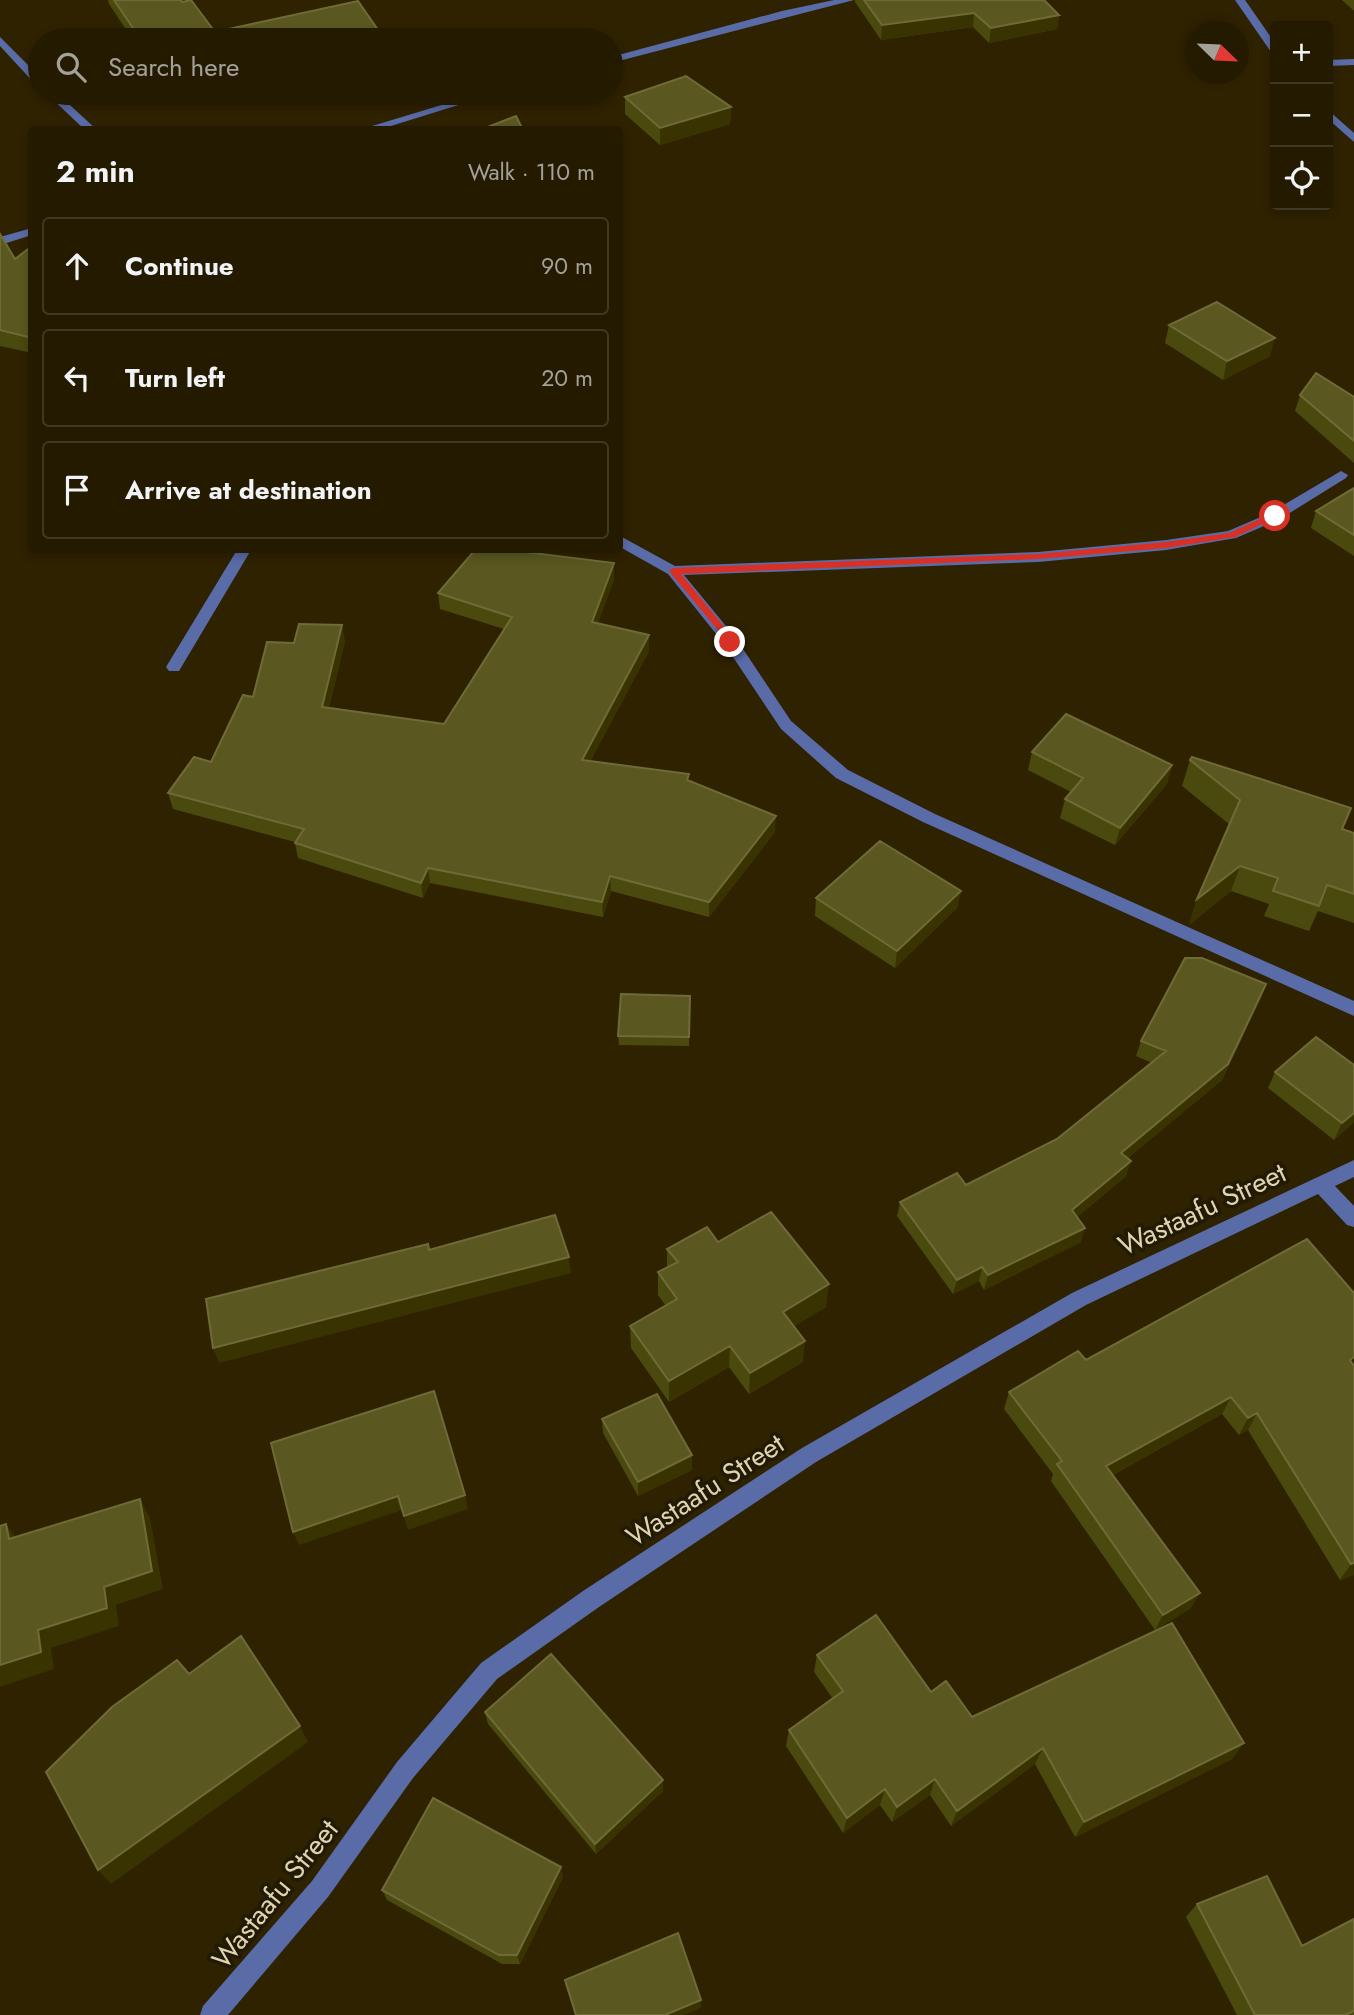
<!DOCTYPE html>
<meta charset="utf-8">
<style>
:root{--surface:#231a00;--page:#2f270f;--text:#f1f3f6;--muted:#a3a199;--line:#403822}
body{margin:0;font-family:Jost,sans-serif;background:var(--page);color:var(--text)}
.controls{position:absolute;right:21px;top:21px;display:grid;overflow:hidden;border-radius:7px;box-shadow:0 4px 10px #0003}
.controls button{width:63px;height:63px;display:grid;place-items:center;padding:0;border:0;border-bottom:2px solid var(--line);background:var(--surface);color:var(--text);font:35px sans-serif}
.compass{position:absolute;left:1186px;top:21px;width:63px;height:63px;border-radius:50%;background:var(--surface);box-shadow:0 4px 10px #0003;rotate:113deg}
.stop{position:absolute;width:21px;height:21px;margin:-16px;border:5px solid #d93025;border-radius:50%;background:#fff}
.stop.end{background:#d93025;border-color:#fff;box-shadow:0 2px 7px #0008}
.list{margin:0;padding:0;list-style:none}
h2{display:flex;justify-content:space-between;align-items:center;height:91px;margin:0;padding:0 28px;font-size:30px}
h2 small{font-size:23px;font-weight:400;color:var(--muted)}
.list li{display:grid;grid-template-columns:46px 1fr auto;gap:21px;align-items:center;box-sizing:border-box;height:98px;margin:0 14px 14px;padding:0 14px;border:2px solid var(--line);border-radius:7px}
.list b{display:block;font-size:26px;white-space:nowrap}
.list em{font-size:23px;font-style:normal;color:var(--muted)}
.icon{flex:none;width:38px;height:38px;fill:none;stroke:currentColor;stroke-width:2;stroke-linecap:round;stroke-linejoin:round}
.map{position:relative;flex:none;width:1354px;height:2015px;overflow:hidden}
.search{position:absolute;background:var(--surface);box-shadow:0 4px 10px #0003;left:28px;top:28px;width:595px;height:77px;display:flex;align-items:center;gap:18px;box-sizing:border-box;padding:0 24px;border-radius:38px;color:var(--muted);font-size:26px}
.panel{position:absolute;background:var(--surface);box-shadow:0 4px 10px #0003;left:28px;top:126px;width:595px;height:427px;border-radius:7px}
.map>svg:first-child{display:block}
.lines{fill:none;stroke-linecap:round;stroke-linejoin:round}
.minor{fill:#5a6ca8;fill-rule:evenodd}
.wall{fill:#4a490e}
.shaded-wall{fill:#393301}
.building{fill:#5a5820;stroke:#6f6b36;stroke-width:2}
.route{fill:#d93025}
.labels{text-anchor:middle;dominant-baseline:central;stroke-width:7;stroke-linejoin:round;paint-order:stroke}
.near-street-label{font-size:28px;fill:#e0d3b1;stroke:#211a04}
</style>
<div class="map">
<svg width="1354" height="2015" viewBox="0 0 1354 2015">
<rect width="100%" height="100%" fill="#2f2200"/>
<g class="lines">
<!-- minor -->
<path class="minor" d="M 834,0 L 854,0 L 611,63 L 611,57 L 782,11 Z
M 1235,0 L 1245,0 L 1275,43 L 1275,53 L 1271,52 Z
M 0,37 L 40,77 L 40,86 L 36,85 L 0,46 Z
M 1354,59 L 1354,65 L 1328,66 L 1328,60 Z
M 46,93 L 57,93 L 97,130 L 85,130 Z
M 481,93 L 497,93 L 378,130 L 359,130 Z
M 1328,110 L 1354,133 L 1354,142 L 1328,119 Z
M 32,228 L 32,235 L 0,245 L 0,237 Z
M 1341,471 L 1348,475 L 1346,478 L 1280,519 L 1236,538 L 1166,550 L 1038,562 L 684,575 L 735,637 L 791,721 L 848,770 L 935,814 L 1354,1001 L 1354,1016 L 923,822 L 836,778 L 781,729 L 725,645 L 668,574 L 620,547 L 620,536 L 675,566 L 1038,552 L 1166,540 L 1228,531 L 1270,513 Z
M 237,550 L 251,550 L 179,671 L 169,671 L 166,667 Z
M 1354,1160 L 1354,1177 L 1335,1186 L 1354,1206 L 1354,1227 L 1347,1225 L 1318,1194 L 1086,1305 L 816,1462 L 599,1607 L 497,1679 L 413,1778 L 328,1897 L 228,2015 L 200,2015 L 203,2006 L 312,1881 L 397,1762 L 481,1663 L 583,1591 L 802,1448 L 1072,1293 Z"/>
</g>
<!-- wall -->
<path class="wall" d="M 108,0 L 181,0 L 215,32 L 385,40 L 133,40 L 109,4 Z
M 855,0 L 1044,0 L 1059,15 L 1057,29 L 989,43 L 973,27 L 881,40 L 855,2 Z
M 1342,0 L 1354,0 L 1354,10 L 1353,10 Z
M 625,97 L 731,107 L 730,124 L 660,145 L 625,114 Z
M 0,234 L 15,259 L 32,246 L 32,353 L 0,346 Z
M 1169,325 L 1270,356 L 1223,380 L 1165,343 Z
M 1300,395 L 1354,397 L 1354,463 L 1295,411 Z
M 1354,488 L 1354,556 L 1311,528 L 1316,511 Z
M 614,579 L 598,623 L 649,635 L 649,651 L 590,761 L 689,780 L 775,832 L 709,917 L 611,891 L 603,917 L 430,883 L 423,898 L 298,858 L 295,843 L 295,842 L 173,809 L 168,793 L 211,762 L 253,697 L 294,643 L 345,641 L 329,707 L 444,724 L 504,629 L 440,609 L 438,593 Z
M 1032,752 L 1172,765 L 1167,784 L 1115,845 L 1060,818 L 1065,799 L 1071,792 L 1028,770 Z
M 1190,760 L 1343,830 L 1354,833 L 1354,923 L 1318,911 L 1309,931 L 1264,916 L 1269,904 L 1231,891 L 1189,925 L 1197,899 L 1229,824 L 1182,786 Z
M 961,891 L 957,908 L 895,968 L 815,916 L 816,898 Z
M 1266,984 L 1260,1000 L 1222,1080 L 1128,1158 L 1126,1176 L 1077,1217 L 1081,1242 L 984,1290 L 979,1281 L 953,1294 L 897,1216 L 900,1202 L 966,1185 L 1057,1139 L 1152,1063 L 1136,1056 L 1141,1041 Z
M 690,996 L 689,1046 L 619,1045 L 618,1036 Z
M 1275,1072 L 1354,1122 L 1334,1140 L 1268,1088 Z
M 1307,1239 L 1354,1575 L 1340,1580 L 1248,1430 L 1239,1435 L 1222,1414 L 1113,1475 L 1191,1608 L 1155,1630 L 1051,1481 L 1053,1474 L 1004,1409 L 1009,1392 L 1086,1360 Z
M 718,1242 L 826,1307 L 794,1326 L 803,1362 L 749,1394 L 729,1367 L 669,1402 L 631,1348 L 630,1326 L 666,1306 L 658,1295 L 658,1272 L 667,1268 L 667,1249 Z
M 602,1419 L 692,1455 L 692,1470 L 638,1496 L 603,1433 Z
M 817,1655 L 931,1692 L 972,1717 L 1232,1759 L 1075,1837 L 1035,1764 L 951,1826 L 930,1795 L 892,1822 L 880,1805 L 843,1833 L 786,1746 L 789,1730 L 833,1699 L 814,1672 Z
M 485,1712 L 663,1780 L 663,1791 L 596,1854 L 488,1724 Z
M 563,1877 L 520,1964 L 502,1964 L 387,1900 L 382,1890 Z
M 1197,1904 L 1302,1946 L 1354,1919 L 1354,2015 L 1237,2015 L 1186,1917 Z"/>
<!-- shaded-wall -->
<path class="shaded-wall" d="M 974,13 L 973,27 L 881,40 L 882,25 Z
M 1059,15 L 1057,29 L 989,43 L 991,28 Z
M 166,93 L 215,93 L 168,102 Z
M 731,107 L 730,124 L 660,145 L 660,128 Z
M 1275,338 L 1270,356 L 1223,380 L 1227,361 Z
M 614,563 L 614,579 L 593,638 L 592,622 Z
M 342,625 L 345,641 L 326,722 L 322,707 Z
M 649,635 L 649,651 L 583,776 L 582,760 Z
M 1172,765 L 1167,784 L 1115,845 L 1120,828 Z
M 776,816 L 775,832 L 709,917 L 709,902 Z
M 1240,866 L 1231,891 L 1189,925 L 1197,899 Z
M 428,868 L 430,883 L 423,898 L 421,883 Z
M 610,876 L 611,891 L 603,917 L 602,902 Z
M 961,891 L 957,908 L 895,968 L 897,951 Z
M 1266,984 L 1260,1000 L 1222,1080 L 1116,1168 L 1121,1153 Z
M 1354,1113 L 1354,1122 L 1334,1140 L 1342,1123 Z
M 1131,1161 L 1126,1176 L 1067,1225 L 1072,1210 Z
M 1085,1228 L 1081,1242 L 984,1290 L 988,1275 Z
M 569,1257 L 571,1273 L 219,1363 L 213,1348 Z
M 982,1267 L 979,1281 L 953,1294 L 957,1280 Z
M 829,1284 L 826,1307 L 781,1334 L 783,1312 Z
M 805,1341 L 803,1362 L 749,1394 L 750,1373 Z
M 730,1346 L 729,1367 L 669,1402 L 669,1381 Z
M 1231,1397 L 1222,1414 L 1100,1482 L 1106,1466 Z
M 1257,1413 L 1248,1430 L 1239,1435 L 1248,1418 Z
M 692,1455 L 692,1470 L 638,1496 L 638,1482 Z
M 465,1495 L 468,1509 L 408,1530 L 404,1516 Z
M 398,1496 L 402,1510 L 299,1545 L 293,1532 Z
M 140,1499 L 150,1518 L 163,1589 L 116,1605 L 119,1626 L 51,1648 L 54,1669 L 0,1687 L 0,1665 L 38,1630 L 104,1587 Z
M 6,1524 L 20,1543 L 9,1539 Z
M 1354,1563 L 1354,1575 L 1340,1580 L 1351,1564 Z
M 1200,1593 L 1191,1608 L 1155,1630 L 1163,1615 Z
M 300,1726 L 308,1742 L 111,1884 L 98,1870 Z
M 1244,1743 L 1232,1759 L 1075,1837 L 1084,1822 Z
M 1043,1748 L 1035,1764 L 951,1826 L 957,1811 Z
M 935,1779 L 930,1795 L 892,1822 L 897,1807 Z
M 663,1780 L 663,1791 L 596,1854 L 595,1844 Z
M 885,1789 L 880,1805 L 843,1833 L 847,1818 Z
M 561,1867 L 563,1877 L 520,1964 L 517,1955 Z
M 701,2000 L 701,2008 L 684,2015 L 665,2015 Z"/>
<!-- building -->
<path class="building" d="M 114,0 L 181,0 L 182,2 L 191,0 L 215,32 L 358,1 L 385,40 L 141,40 Z
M 864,0 L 1044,0 L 1059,15 L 991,28 L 974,13 L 882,25 Z
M 686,76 L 731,107 L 660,128 L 625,97 Z
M 516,116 L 523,130 L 480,130 Z
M 0,234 L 15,259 L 32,246 L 32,338 L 0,330 Z
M 1217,302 L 1275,338 L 1227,361 L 1169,325 Z
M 1316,373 L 1354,397 L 1354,441 L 1300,395 Z
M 1354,488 L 1354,535 L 1316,511 Z
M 475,550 L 509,550 L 614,563 L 592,622 L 649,635 L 582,760 L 689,774 L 687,780 L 776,816 L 709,902 L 610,876 L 602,902 L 428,868 L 421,883 L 295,843 L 304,829 L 168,793 L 194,757 L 211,762 L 243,695 L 253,697 L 267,642 L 294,643 L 299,624 L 342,625 L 322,707 L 444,724 L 512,617 L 438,593 Z
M 1066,714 L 1172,765 L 1120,828 L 1065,799 L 1083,778 L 1032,752 Z
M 1192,757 L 1351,808 L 1342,829 L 1354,833 L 1354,894 L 1327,885 L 1319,906 L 1273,891 L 1278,878 L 1240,866 L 1197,899 L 1240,800 L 1190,760 Z
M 880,841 L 961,891 L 897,951 L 816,898 Z
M 1185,958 L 1202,958 L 1266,984 L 1228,1064 L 1121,1153 L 1131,1161 L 1072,1210 L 1085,1228 L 988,1275 L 982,1267 L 957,1280 L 900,1202 L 957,1173 L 966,1185 L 1057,1139 L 1166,1051 L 1141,1041 Z
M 621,994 L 690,996 L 689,1037 L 618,1036 Z
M 1316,1037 L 1354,1065 L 1354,1113 L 1342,1123 L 1275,1072 Z
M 771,1212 L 829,1284 L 783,1312 L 805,1341 L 750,1373 L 730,1346 L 669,1381 L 630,1326 L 677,1299 L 658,1272 L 678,1262 L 667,1249 L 707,1227 L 718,1242 Z
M 555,1215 L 569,1257 L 213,1348 L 206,1299 L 428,1244 L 429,1250 Z
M 1307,1239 L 1354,1293 L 1354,1357 L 1350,1360 L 1354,1366 L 1354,1563 L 1351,1564 L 1257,1413 L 1248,1418 L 1231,1397 L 1106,1466 L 1200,1593 L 1163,1615 L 1057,1464 L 1062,1461 L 1009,1392 L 1078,1351 L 1086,1360 Z
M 434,1391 L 465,1495 L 404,1516 L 398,1496 L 293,1532 L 271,1443 Z
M 657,1394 L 692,1455 L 638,1482 L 602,1419 Z
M 140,1499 L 152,1571 L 104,1587 L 107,1608 L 38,1630 L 41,1652 L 0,1665 L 0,1526 L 6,1524 L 9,1539 Z
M 876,1615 L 931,1692 L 946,1681 L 972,1717 L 1172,1623 L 1244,1743 L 1084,1822 L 1043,1748 L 957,1811 L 935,1779 L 897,1807 L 885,1789 L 847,1818 L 789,1730 L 843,1691 L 817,1655 Z
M 241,1636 L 300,1726 L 98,1870 L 46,1772 L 112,1707 L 177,1660 L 189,1674 Z
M 551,1654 L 663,1780 L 595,1844 L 485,1712 Z
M 433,1798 L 561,1867 L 517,1955 L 499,1955 L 382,1890 Z
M 1267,1876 L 1302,1946 L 1354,1919 L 1354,2011 L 1345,2015 L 1255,2015 L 1197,1904 Z
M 678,1933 L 701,2000 L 665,2015 L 576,2015 L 565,1980 Z"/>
<!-- route -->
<path class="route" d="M 1271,514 L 1279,516 L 1235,537 L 1166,548 L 1038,559 L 681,574 L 734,639 L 735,642 L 730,645 L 669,571 L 673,568 L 1038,554 L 1166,542 L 1229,533 Z"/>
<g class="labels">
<!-- near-street labels -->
<g class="near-street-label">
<text transform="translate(1202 1209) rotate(-25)">Wastaafu Street</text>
<text transform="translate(705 1490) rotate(-33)">Wastaafu Street</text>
<text transform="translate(275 1894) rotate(-51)">Wastaafu Street</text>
</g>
</g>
</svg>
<div class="controls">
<button>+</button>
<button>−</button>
<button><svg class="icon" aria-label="locate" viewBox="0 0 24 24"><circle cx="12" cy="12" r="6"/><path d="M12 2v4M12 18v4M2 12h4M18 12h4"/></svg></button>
</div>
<svg class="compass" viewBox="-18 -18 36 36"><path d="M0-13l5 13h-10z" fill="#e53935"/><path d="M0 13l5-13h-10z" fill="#a3a199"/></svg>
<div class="stop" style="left:1275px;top:516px"></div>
<div class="stop end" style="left:730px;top:642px"></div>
<div class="search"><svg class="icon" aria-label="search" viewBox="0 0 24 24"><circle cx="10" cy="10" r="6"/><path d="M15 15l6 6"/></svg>Search here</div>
<section class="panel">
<h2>2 min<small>Walk · 110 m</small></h2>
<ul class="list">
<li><svg class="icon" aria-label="ahead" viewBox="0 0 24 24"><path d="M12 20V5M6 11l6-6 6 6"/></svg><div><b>Continue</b></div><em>90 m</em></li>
<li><svg class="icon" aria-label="left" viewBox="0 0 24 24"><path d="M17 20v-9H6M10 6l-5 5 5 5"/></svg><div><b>Turn left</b></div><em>20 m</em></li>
<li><svg class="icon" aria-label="arrive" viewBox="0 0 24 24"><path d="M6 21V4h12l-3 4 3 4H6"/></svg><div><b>Arrive at destination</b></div></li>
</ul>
</section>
</div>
